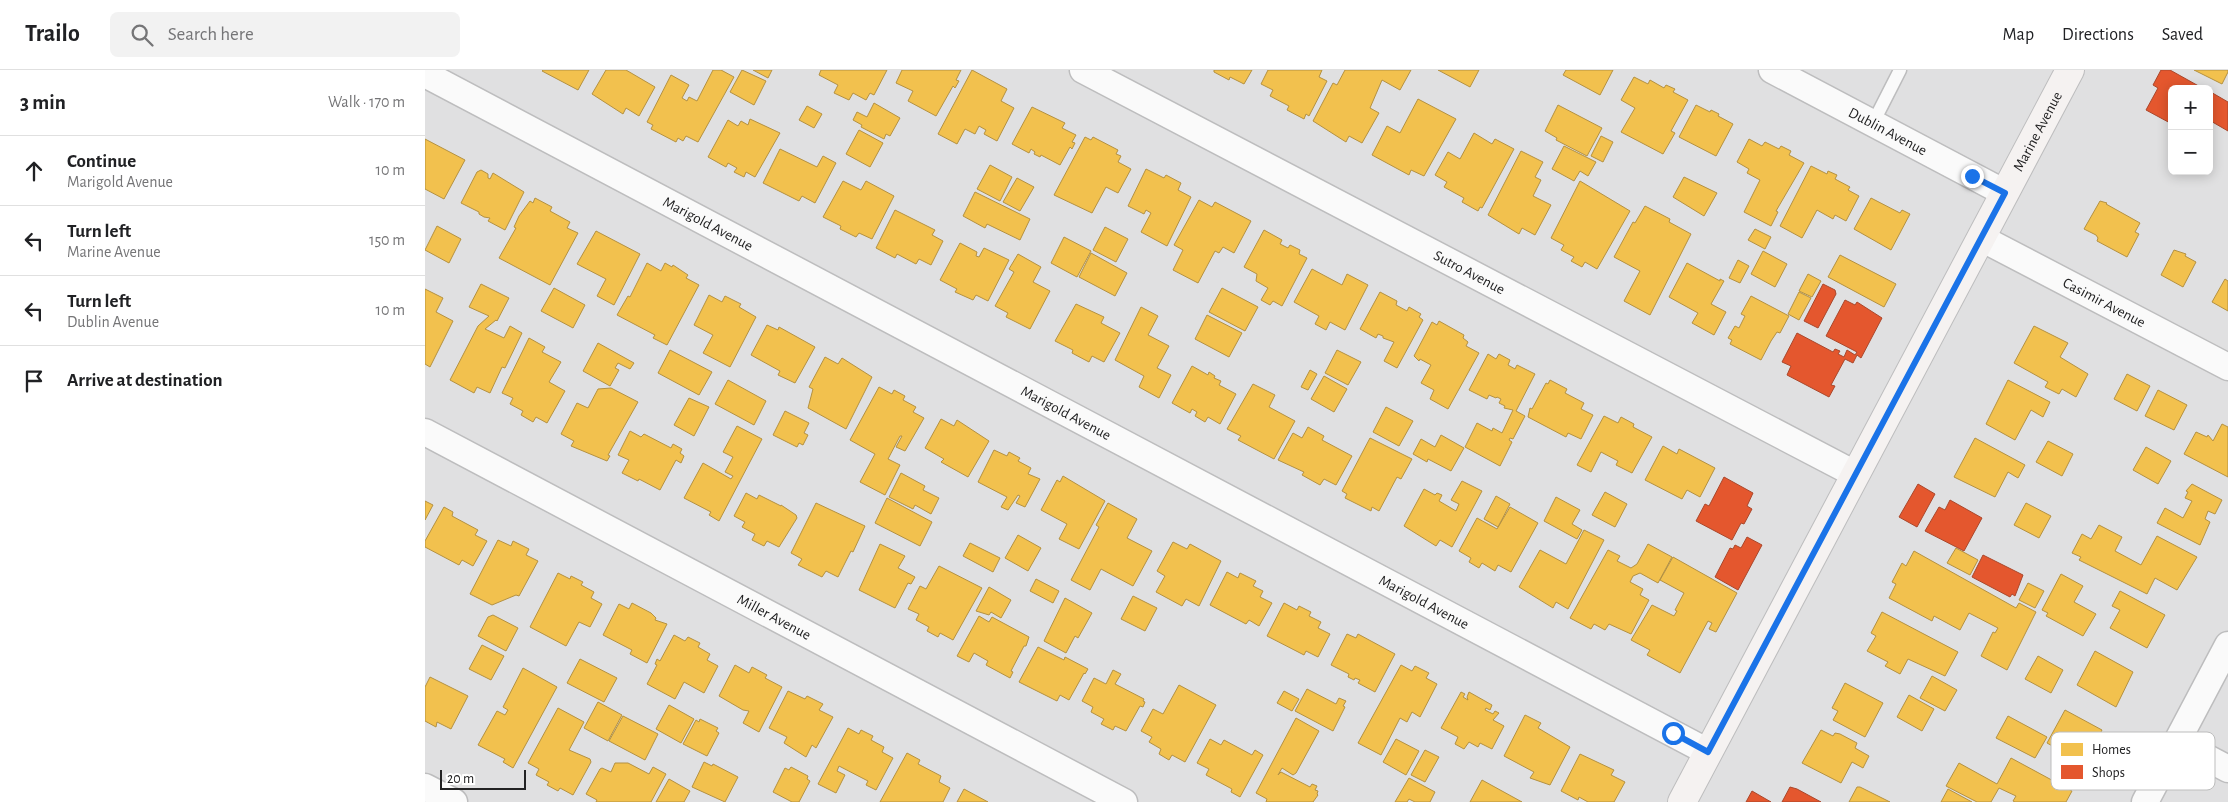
<!DOCTYPE html>
<meta charset="utf-8">
<style>
:root{--surface:#fff;--page:#f2f2f2;--text:#202124;--muted:#757577;--line:#e0e0e0}
body{margin:0;font-family:"Alegreya Sans",sans-serif;background:var(--page);color:var(--text)}
.controls{position:absolute;right:15px;top:15px;display:grid;overflow:hidden;border-radius:8px;box-shadow:0 2px 12px #0003}
.controls button{width:45px;height:45px;display:grid;place-items:center;padding:0;border:0;border-bottom:1px solid var(--line);background:var(--surface);color:var(--text);font:25px sans-serif}
.scale{position:absolute;left:15px;bottom:12px;width:86px;box-sizing:border-box;padding-left:5px;border:2px solid #222223;border-top:0;font-size:14px;line-height:18px;white-space:nowrap;color:#222223;-webkit-text-stroke:4px #fff;paint-order:stroke}
.stop{position:absolute;width:15px;height:15px;margin:-11px;border:4px solid #1a73e8;border-radius:50%;background:#fff}
.stop.end{background:#1a73e8;border-color:#fff;box-shadow:0 1px 5px #0008}
.list{margin:0;padding:0;list-style:none}
h2{display:flex;justify-content:space-between;align-items:center;height:65px;margin:0;padding:0 20px;font-size:21px}
h2 small{font-size:16px;font-weight:400;color:var(--muted)}
.list li{display:grid;grid-template-columns:32px 1fr auto;gap:15px;align-items:center;box-sizing:border-box;height:70px;padding:0 20px;border-top:1px solid var(--line)}
.list b{display:block;font-size:19px;white-space:nowrap}
.list p{margin:0;font-size:16px;white-space:nowrap;color:var(--muted)}
.list em{font-size:16px;font-style:normal;color:var(--muted)}
.icon{flex:none;width:28px;height:28px;fill:none;stroke:currentColor;stroke-width:2;stroke-linecap:round;stroke-linejoin:round}
.map{position:relative;flex:none;width:1803px;height:732px;overflow:hidden}
header{display:flex;align-items:center;gap:30px;box-sizing:border-box;height:70px;padding:0 25px;background:var(--surface);border-bottom:1px solid var(--line)}
header strong{font-size:24px}
nav{display:flex;gap:28px;margin-inline-start:auto;font-size:18px}
.search{width:350px;height:45px;background:var(--page);display:flex;align-items:center;gap:12px;box-sizing:border-box;padding:0 18px;border-radius:8px;color:var(--muted);font-size:19px}
main{display:flex}
aside{flex:1;background:var(--surface)}
.map>svg:first-child{display:block}
.homes{fill:#f2c14e;stroke:#b49141}
.shops{fill:#e4572e;stroke:#aa472b}
.lines{fill:none;stroke-linecap:round;stroke-linejoin:round}
.service-casing{stroke:#bdbdbe;stroke-width:15}
.minor-casing{stroke:#bdbdbe;stroke-width:29}
.secondary-casing{stroke:#bdbdbe;stroke-width:30}
.service{stroke:#fafafa;stroke-width:12}
.minor{stroke:#fafafa;stroke-width:26}
.secondary{stroke:#f5f2f1;stroke-width:28}
.route{stroke:#1a73e8;stroke-width:6}
.labels{text-anchor:middle;dominant-baseline:central;stroke-width:5;stroke-linejoin:round;paint-order:stroke}
.street-label{font-size:15px;fill:#222223;stroke:#fff}
.key{fill:#fff;stroke:#bdbdbd;stroke-width:1}
.key-label{font-size:14px;fill:#222223}
</style>
<header>
<strong>Trailo</strong>
<div class="search"><svg class="icon" aria-label="search" viewBox="0 0 24 24"><circle cx="10" cy="10" r="6"/><path d="M15 15l6 6"/></svg>Search here</div>
<nav><a>Map</a><a>Directions</a><a>Saved</a></nav>
</header>
<main>
<aside>
<h2>3 min<small>Walk · 170 m</small></h2>
<ul class="list">
<li><svg class="icon" aria-label="ahead" viewBox="0 0 24 24"><path d="M12 20V5M6 11l6-6 6 6"/></svg><div><b>Continue</b><p>Marigold Avenue</p></div><em>10 m</em></li>
<li><svg class="icon" aria-label="left" viewBox="0 0 24 24"><path d="M17 20v-9H6M10 6l-5 5 5 5"/></svg><div><b>Turn left</b><p>Marine Avenue</p></div><em>150 m</em></li>
<li><svg class="icon" aria-label="left" viewBox="0 0 24 24"><path d="M17 20v-9H6M10 6l-5 5 5 5"/></svg><div><b>Turn left</b><p>Dublin Avenue</p></div><em>10 m</em></li>
<li><svg class="icon" aria-label="arrive" viewBox="0 0 24 24"><path d="M6 21V4h12l-3 4 3 4H6"/></svg><div><b>Arrive at destination</b></div></li>
</ul>
</aside>
<div class="map">
<svg width="1803" height="732" viewBox="0 0 1803 732">
<rect width="100%" height="100%" fill="#e0e0e1"/>
<!-- homes -->
<path class="homes" d="M 118,0 L 164,0 L 153,20 L 117,1 Z
M 181,0 L 201,0 L 230,17 L 214,46 L 201,38 L 198,44 L 167,24 Z
M 288,0 L 296,0 L 309,7 L 273,72 L 261,66 L 258,71 L 253,68 L 251,72 L 226,59 L 228,55 L 222,52 L 246,5 L 264,15 L 257,28 L 262,31 L 264,27 L 272,31 Z
M 317,0 L 341,11 L 329,35 L 305,22 Z
M 328,0 L 347,0 L 343,8 Z
M 396,0 L 462,0 L 449,25 L 445,23 L 441,30 L 428,23 L 424,30 L 409,23 L 413,15 L 394,5 Z
M 477,0 L 536,0 L 531,10 L 534,11 L 530,18 L 528,16 L 511,46 L 483,31 L 488,21 L 471,13 Z
M 547,0 L 582,19 L 576,31 L 589,38 L 572,71 L 559,64 L 561,60 L 554,56 L 550,64 L 540,59 L 532,74 L 513,64 Z
M 789,0 L 827,0 L 819,14 L 805,7 L 804,10 L 789,2 Z
M 843,0 L 897,0 L 894,7 L 902,11 L 884,46 L 881,44 L 879,49 L 862,40 L 864,36 L 845,26 L 848,20 L 836,14 Z
M 920,0 L 986,0 L 975,20 L 957,10 L 945,38 L 954,43 L 937,73 L 924,66 L 921,72 L 888,51 L 908,13 L 912,15 Z
M 1013,0 L 1054,0 L 1045,17 Z
M 1141,0 L 1188,0 L 1175,25 L 1138,5 Z
M 1769,0 L 1803,0 L 1803,2 L 1797,14 Z
M 1209,7 L 1223,14 L 1225,10 L 1239,18 L 1241,15 L 1250,19 L 1248,22 L 1263,30 L 1246,61 L 1250,63 L 1238,84 L 1196,62 L 1210,38 L 1196,30 Z
M 993,29 L 1031,49 L 999,106 L 986,100 L 984,105 L 947,85 L 962,56 L 975,63 Z
M 449,33 L 475,48 L 465,66 L 461,64 L 459,69 L 436,57 L 437,55 L 428,50 L 432,42 L 442,47 Z
M 1133,35 L 1177,58 L 1162,86 L 1131,70 L 1132,68 L 1120,61 Z
M 1271,35 L 1285,42 L 1286,40 L 1294,44 L 1293,46 L 1308,54 L 1291,86 L 1254,67 Z
M 382,36 L 397,44 L 389,58 L 374,50 Z
M 607,37 L 640,53 L 637,58 L 651,65 L 647,72 L 650,73 L 647,79 L 645,77 L 635,95 L 616,85 L 615,87 L 609,84 L 610,82 L 606,79 L 604,83 L 587,74 Z
M 325,49 L 355,63 L 330,107 L 321,102 L 319,107 L 309,102 L 312,98 L 303,93 L 301,97 L 283,87 L 303,50 L 313,56 L 316,51 L 323,55 Z
M 434,60 L 458,73 L 445,97 L 421,84 Z
M 1049,63 L 1067,74 L 1070,69 L 1089,79 L 1057,138 L 1055,137 L 1053,141 L 1037,132 L 1039,128 L 1019,117 L 1022,112 L 1010,105 L 1023,82 L 1035,89 Z
M 1176,66 L 1188,72 L 1178,92 L 1166,86 Z
M 660,67 L 666,70 L 668,67 L 693,80 L 691,84 L 696,86 L 693,92 L 706,99 L 693,123 L 681,117 L 667,143 L 629,125 Z
M 0,69 L 40,90 L 19,129 L 0,119 Z
M 1324,69 L 1337,76 L 1340,72 L 1354,79 L 1356,76 L 1366,81 L 1364,85 L 1379,93 L 1351,141 L 1353,142 L 1346,156 L 1319,142 L 1335,110 L 1322,103 L 1324,99 L 1312,92 Z
M 1139,76 L 1171,92 L 1163,106 L 1155,101 L 1149,111 L 1127,99 Z
M 355,79 L 392,97 L 398,86 L 411,93 L 390,133 L 377,126 L 374,131 L 338,113 Z
M 1096,81 L 1118,92 L 1110,107 L 1116,110 L 1108,126 L 1126,135 L 1110,165 L 1097,158 L 1094,164 L 1063,145 Z
M 565,95 L 587,107 L 575,131 L 552,119 Z
M 1386,96 L 1402,104 L 1403,101 L 1412,105 L 1410,109 L 1425,117 L 1423,120 L 1434,126 L 1421,151 L 1410,145 L 1408,149 L 1392,140 L 1377,168 L 1355,156 Z
M 721,99 L 739,108 L 741,105 L 756,113 L 753,120 L 766,127 L 742,176 L 716,162 L 726,143 L 721,140 L 719,144 L 703,136 Z
M 56,100 L 63,104 L 63,108 L 65,109 L 68,103 L 99,122 L 80,160 L 63,151 L 65,148 L 59,147 L 54,144 L 54,142 L 36,133 L 52,102 Z
M 1259,107 L 1292,123 L 1279,146 L 1248,127 Z
M 592,108 L 609,117 L 595,141 L 578,132 Z
M 418,111 L 436,120 L 441,111 L 469,126 L 447,169 L 434,163 L 431,167 L 415,159 L 416,156 L 398,147 Z
M 1155,111 L 1205,141 L 1172,199 L 1160,192 L 1157,197 L 1146,191 L 1149,187 L 1136,180 L 1139,175 L 1126,168 Z
M 550,122 L 605,149 L 595,170 L 562,154 L 560,158 L 538,146 Z
M 110,128 L 127,137 L 125,141 L 145,152 L 142,158 L 153,163 L 125,215 L 74,188 L 91,158 L 89,157 L 94,146 L 105,131 L 108,133 Z
M 1446,128 L 1475,143 L 1477,140 L 1485,144 L 1466,180 L 1429,159 Z
M 774,130 L 787,137 L 790,132 L 826,151 L 809,183 L 798,177 L 794,183 L 790,181 L 773,213 L 748,200 L 758,180 L 749,175 Z
M 1675,131 L 1682,133 L 1681,134 L 1715,153 L 1710,162 L 1714,164 L 1702,187 L 1672,171 L 1673,168 L 1671,165 L 1659,159 Z
M 1220,136 L 1245,149 L 1244,152 L 1266,164 L 1225,245 L 1199,231 L 1215,201 L 1189,187 L 1208,152 L 1210,153 Z
M 470,140 L 510,160 L 507,165 L 518,171 L 506,195 L 494,189 L 491,194 L 472,184 L 470,188 L 451,178 Z
M 12,156 L 36,169 L 24,193 L 0,180 Z
M 680,157 L 703,169 L 691,192 L 668,180 Z
M 1330,159 L 1346,167 L 1340,179 L 1323,170 Z
M 839,160 L 857,170 L 855,174 L 863,178 L 865,175 L 875,180 L 874,184 L 882,188 L 857,236 L 848,231 L 845,235 L 836,230 L 843,218 L 831,211 L 832,204 L 819,197 Z
M 171,161 L 215,184 L 189,235 L 172,226 L 181,209 L 152,194 Z
M 639,167 L 666,181 L 652,207 L 626,193 Z
M 535,173 L 552,182 L 551,186 L 554,187 L 559,178 L 584,190 L 563,231 L 551,225 L 548,230 L 530,222 L 532,219 L 515,210 Z
M 1749,180 L 1761,184 L 1760,186 L 1771,192 L 1758,217 L 1736,205 Z
M 1338,181 L 1362,194 L 1350,217 L 1326,204 Z
M 666,183 L 702,203 L 690,226 L 654,207 Z
M 593,184 L 616,197 L 608,212 L 625,221 L 605,259 L 581,247 L 583,243 L 570,236 L 589,202 L 584,199 Z
M 1415,185 L 1471,214 L 1459,237 L 1403,207 Z
M 1313,190 L 1324,196 L 1315,213 L 1304,208 Z
M 222,193 L 236,201 L 240,193 L 247,197 L 248,195 L 263,205 L 261,208 L 274,215 L 242,275 L 228,268 L 230,265 L 192,245 L 203,226 L 205,227 Z
M 1262,193 L 1295,211 L 1295,209 L 1299,211 L 1286,234 L 1301,242 L 1289,265 L 1267,253 L 1273,243 L 1244,227 Z
M 887,199 L 917,215 L 922,204 L 943,215 L 920,260 L 905,252 L 901,260 L 890,254 L 894,246 L 869,232 Z
M 1383,204 L 1396,211 L 1387,227 L 1374,221 Z
M 1800,209 L 1803,211 L 1803,241 L 1787,232 Z
M 56,214 L 84,228 L 72,251 L 71,250 L 60,259 L 79,268 L 85,256 L 97,263 L 80,298 L 77,297 L 65,323 L 52,317 L 49,323 L 25,310 L 53,256 L 64,246 L 44,237 Z
M 129,218 L 160,235 L 148,258 L 116,241 Z
M 797,218 L 833,237 L 820,261 L 784,242 Z
M 0,219 L 18,228 L 11,242 L 28,251 L 5,297 L 0,294 Z
M 955,222 L 972,231 L 971,235 L 982,241 L 984,237 L 996,244 L 994,247 L 998,250 L 972,298 L 959,291 L 969,272 L 958,268 L 958,266 L 953,264 L 951,268 L 935,259 Z
M 1374,222 L 1386,228 L 1374,250 L 1363,244 Z
M 284,225 L 297,232 L 300,226 L 316,234 L 314,237 L 331,247 L 305,297 L 278,283 L 288,265 L 269,255 Z
M 1326,226 L 1364,246 L 1355,263 L 1352,262 L 1346,271 L 1336,290 L 1305,274 L 1307,270 L 1303,268 L 1310,256 L 1314,258 L 1320,246 L 1316,244 Z
M 651,234 L 679,247 L 676,253 L 695,263 L 679,292 L 667,286 L 664,292 L 647,283 L 648,280 L 630,271 Z
M 716,237 L 733,246 L 723,265 L 744,276 L 732,298 L 746,305 L 734,328 L 714,317 L 719,306 L 690,290 Z
M 782,245 L 817,263 L 804,287 L 770,269 Z
M 1014,251 L 1039,265 L 1038,268 L 1043,272 L 1041,276 L 1054,283 L 1023,339 L 1005,329 L 1009,320 L 996,313 L 1006,295 L 995,289 L 994,291 L 989,286 L 1007,252 L 1012,255 Z
M 342,255 L 353,260 L 354,257 L 390,277 L 370,313 L 353,305 L 355,301 L 326,285 Z
M 1609,256 L 1643,273 L 1635,287 L 1663,304 L 1651,327 L 1637,319 L 1634,324 L 1620,317 L 1623,312 L 1589,293 Z
M 104,268 L 120,277 L 117,282 L 136,292 L 124,312 L 140,321 L 122,353 L 111,347 L 108,352 L 96,345 L 98,341 L 85,334 L 88,328 L 77,323 Z
M 173,273 L 209,293 L 205,299 L 193,293 L 190,298 L 194,300 L 185,316 L 158,301 Z
M 245,280 L 287,302 L 274,325 L 233,303 Z
M 912,280 L 936,292 L 923,315 L 900,303 Z
M 1063,284 L 1071,289 L 1074,284 L 1085,290 L 1083,295 L 1090,299 L 1092,295 L 1110,304 L 1091,341 L 1100,346 L 1088,369 L 1085,368 L 1084,370 L 1087,372 L 1075,396 L 1040,377 L 1052,353 L 1067,361 L 1068,358 L 1077,363 L 1088,340 L 1079,338 L 1080,336 L 1074,333 L 1076,329 L 1072,327 L 1071,328 L 1064,325 L 1062,329 L 1044,320 Z
M 400,287 L 413,294 L 417,288 L 447,307 L 421,359 L 383,338 L 388,319 L 384,317 Z
M 767,296 L 783,305 L 784,302 L 790,306 L 789,308 L 796,311 L 794,315 L 811,324 L 795,354 L 783,347 L 780,352 L 770,346 L 772,342 L 767,339 L 765,343 L 747,333 Z
M 885,300 L 892,304 L 883,320 L 876,317 Z
M 1702,304 L 1725,316 L 1712,341 L 1689,329 Z
M 899,306 L 922,319 L 909,342 L 886,329 Z
M 303,310 L 341,331 L 329,355 L 290,334 Z
M 1125,310 L 1142,319 L 1140,323 L 1159,333 L 1156,339 L 1168,345 L 1156,369 L 1143,363 L 1141,367 L 1103,347 L 1105,338 L 1107,339 L 1121,313 L 1123,314 Z
M 1583,310 L 1625,332 L 1618,347 L 1606,340 L 1590,370 L 1561,354 Z
M 828,314 L 850,325 L 844,337 L 870,351 L 849,389 L 813,370 L 816,366 L 802,359 Z
M 454,317 L 467,324 L 469,320 L 480,326 L 478,330 L 491,337 L 488,342 L 499,348 L 480,381 L 471,377 L 477,366 L 475,366 L 463,389 L 475,395 L 460,425 L 435,412 L 450,384 L 425,370 Z
M 186,318 L 213,332 L 183,385 L 185,386 L 182,391 L 146,376 L 149,371 L 136,364 L 152,333 L 163,338 L 173,319 Z
M 1733,320 L 1762,335 L 1749,360 L 1720,346 Z
M 264,328 L 284,337 L 269,366 L 249,355 Z
M 961,337 L 988,351 L 974,376 L 948,362 Z
M 360,341 L 384,353 L 379,363 L 383,365 L 378,375 L 374,373 L 372,377 L 348,365 Z
M 1179,346 L 1193,353 L 1196,347 L 1209,354 L 1208,357 L 1227,367 L 1207,403 L 1191,395 L 1193,391 L 1176,382 L 1166,402 L 1152,395 Z
M 516,349 L 529,356 L 532,350 L 564,371 L 543,407 L 516,392 L 519,389 L 500,378 Z
M 1797,354 L 1803,357 L 1803,407 L 1759,384 L 1771,362 L 1782,367 L 1783,365 L 1788,371 Z
M 312,356 L 337,369 L 294,451 L 284,445 L 286,442 L 259,428 L 278,393 L 306,409 L 308,406 L 300,402 L 308,387 L 298,382 Z
M 883,357 L 899,366 L 897,370 L 927,386 L 911,415 L 899,409 L 895,415 L 877,405 L 879,402 L 853,390 L 868,363 L 877,368 Z
M 205,361 L 216,367 L 219,364 L 246,378 L 248,374 L 257,379 L 255,383 L 259,386 L 256,393 L 251,390 L 235,420 L 214,409 L 213,411 L 197,403 L 204,390 L 193,385 Z
M 1016,365 L 1039,378 L 1026,401 L 1003,389 L 1002,392 L 988,384 L 996,369 L 1010,377 Z
M 945,368 L 987,389 L 976,409 L 972,407 L 954,441 L 947,437 L 946,441 L 920,428 L 922,424 L 917,421 Z
M 1550,368 L 1600,395 L 1593,408 L 1583,402 L 1570,427 L 1529,407 Z
M 1623,371 L 1648,384 L 1637,406 L 1611,392 Z
M 1238,376 L 1252,384 L 1254,379 L 1290,398 L 1275,427 L 1262,420 L 1257,429 L 1220,410 Z
M 1721,377 L 1746,391 L 1733,414 L 1708,400 Z
M 569,380 L 582,386 L 584,382 L 595,388 L 593,391 L 606,398 L 603,404 L 615,409 L 600,437 L 591,433 L 595,426 L 593,425 L 583,440 L 576,437 L 582,427 L 553,412 Z
M 476,403 L 500,416 L 498,420 L 514,428 L 506,444 L 490,435 L 488,439 L 464,427 Z
M 638,406 L 680,431 L 654,479 L 634,469 L 642,454 L 616,440 L 632,410 L 635,412 Z
M 1037,411 L 1057,421 L 1027,477 L 1015,470 L 1011,476 L 979,456 L 999,419 L 1010,425 L 1012,423 L 1017,425 L 1014,431 L 1031,441 L 1034,434 L 1026,430 Z
M 1767,414 L 1797,430 L 1790,444 L 1783,441 L 1780,449 L 1785,452 L 1775,475 L 1732,453 L 1740,438 L 1758,448 L 1767,431 L 1760,428 L 1763,422 L 1761,421 Z
M 1180,422 L 1202,434 L 1190,457 L 1167,445 Z
M 321,423 L 332,429 L 334,425 L 356,436 L 356,435 L 371,445 L 372,448 L 354,477 L 342,471 L 339,476 L 327,470 L 330,464 L 317,457 L 320,452 L 309,446 Z
M 1071,426 L 1085,434 L 1073,457 L 1059,449 Z
M 1131,427 L 1155,440 L 1147,454 L 1157,460 L 1152,469 L 1119,451 Z
M 462,428 L 507,452 L 495,476 L 450,453 Z
M 0,431 L 8,435 L 0,450 Z
M 391,433 L 440,456 L 428,482 L 426,481 L 413,507 L 401,501 L 397,507 L 373,495 L 377,489 L 366,483 Z
M 683,433 L 712,449 L 702,468 L 727,481 L 708,516 L 676,499 L 665,520 L 646,510 L 674,457 L 671,455 Z
M 1601,433 L 1626,446 L 1614,468 L 1589,455 Z
M 19,437 L 28,442 L 27,446 L 53,460 L 50,465 L 62,471 L 48,496 L 37,490 L 34,495 L 0,477 L 0,471 Z
M 1085,437 L 1113,453 L 1086,502 L 1073,495 L 1070,501 L 1057,493 L 1054,498 L 1044,492 L 1046,488 L 1034,481 L 1052,448 L 1072,459 Z
M 1674,455 L 1697,467 L 1690,481 L 1716,495 L 1732,466 L 1772,487 L 1752,520 L 1730,508 L 1722,524 L 1654,490 L 1656,487 L 1647,483 L 1657,464 L 1666,469 Z
M 1159,460 L 1179,470 L 1143,539 L 1131,532 L 1128,538 L 1094,517 L 1115,480 L 1141,494 Z
M 593,465 L 616,478 L 603,501 L 580,488 Z
M 73,470 L 86,476 L 88,471 L 104,479 L 101,485 L 113,491 L 94,526 L 91,525 L 67,535 L 45,524 Z
M 748,472 L 762,479 L 765,474 L 796,491 L 774,536 L 761,529 L 757,536 L 731,522 L 740,506 L 732,501 Z
M 545,473 L 575,488 L 568,502 L 538,486 Z
M 455,474 L 480,486 L 473,498 L 490,507 L 486,514 L 483,513 L 470,538 L 434,520 Z
M 1223,474 L 1247,487 L 1233,513 L 1215,503 L 1208,506 L 1205,512 L 1218,519 L 1215,525 L 1224,530 L 1206,564 L 1184,554 L 1180,560 L 1169,554 L 1166,559 L 1145,548 L 1183,480 L 1195,486 L 1192,491 L 1206,498 L 1212,494 Z
M 1531,478 L 1553,490 L 1545,505 L 1522,493 Z
M 1489,481 L 1591,538 L 1594,533 L 1611,542 L 1582,600 L 1556,586 L 1568,562 L 1570,563 L 1573,558 L 1544,543 L 1535,560 L 1509,546 L 1507,551 L 1464,528 L 1471,514 L 1467,512 L 1477,493 L 1481,496 Z
M 1248,487 L 1312,523 L 1291,562 L 1284,559 L 1287,553 L 1283,551 L 1255,603 L 1222,585 L 1225,580 L 1206,570 L 1227,535 L 1249,546 L 1252,541 L 1250,540 L 1259,523 L 1235,510 Z
M 514,496 L 557,518 L 528,570 L 515,563 L 513,567 L 502,561 L 504,557 L 491,550 L 494,544 L 483,539 L 495,516 L 501,519 Z
M 802,502 L 813,508 L 815,503 L 831,511 L 828,516 L 838,521 L 835,527 L 847,533 L 834,556 L 824,550 L 821,554 L 785,535 Z
M 133,503 L 145,509 L 146,506 L 158,512 L 156,515 L 169,522 L 166,528 L 177,534 L 165,557 L 154,552 L 141,576 L 105,557 Z
M 1636,504 L 1658,516 L 1649,532 L 1671,544 L 1658,566 L 1621,546 L 1623,543 L 1617,540 Z
M 611,509 L 634,521 L 628,533 L 605,521 Z
M 1603,513 L 1619,521 L 1610,538 L 1594,530 Z
M 564,517 L 586,530 L 576,548 L 566,542 L 564,545 L 551,541 Z
M 1695,521 L 1740,545 L 1722,578 L 1685,558 L 1695,540 L 1687,536 Z
M 708,526 L 732,538 L 720,561 L 696,549 Z
M 640,528 L 667,543 L 653,568 L 650,566 L 641,583 L 619,571 Z
M 207,533 L 226,543 L 231,548 L 230,550 L 242,554 L 222,593 L 205,584 L 207,580 L 178,565 L 194,534 L 204,539 Z
M 859,533 L 872,540 L 874,536 L 886,542 L 884,546 L 896,552 L 893,558 L 905,564 L 893,587 L 881,581 L 879,585 L 842,566 Z
M 1457,542 L 1533,582 L 1520,606 L 1483,589 L 1475,604 L 1460,596 L 1463,592 L 1442,581 L 1451,566 L 1446,563 Z
M 68,545 L 93,558 L 81,581 L 53,566 L 63,547 Z
M 554,546 L 564,552 L 567,547 L 604,567 L 601,576 L 599,576 L 586,601 L 588,602 L 585,608 L 561,595 L 563,591 L 549,583 L 544,592 L 532,586 Z
M 922,564 L 931,568 L 933,564 L 970,584 L 950,622 L 933,613 L 935,610 L 930,608 L 929,610 L 923,607 L 924,604 L 906,595 Z
M 249,565 L 260,571 L 263,567 L 275,573 L 273,577 L 285,584 L 282,590 L 293,596 L 279,623 L 259,612 L 250,629 L 222,614 L 232,595 L 230,594 L 232,589 L 235,591 Z
M 57,575 L 79,586 L 66,610 L 44,599 Z
M 613,577 L 639,590 L 640,587 L 663,599 L 660,604 L 659,603 L 644,630 L 635,625 L 632,631 L 594,612 Z
M 1670,581 L 1708,602 L 1691,637 L 1652,615 Z
M 1613,586 L 1638,600 L 1626,623 L 1600,609 Z
M 155,589 L 192,608 L 179,632 L 142,613 Z
M 310,595 L 324,603 L 327,597 L 342,605 L 340,608 L 357,617 L 334,662 L 318,653 L 324,641 L 318,640 L 294,626 Z
M 976,595 L 987,601 L 990,596 L 1004,603 L 1001,608 L 1012,614 L 995,647 L 987,642 L 982,652 L 975,648 L 956,685 L 933,673 Z
M 98,598 L 132,617 L 88,698 L 78,692 L 80,689 L 53,675 L 72,641 L 80,645 L 83,640 L 78,637 Z
M 688,600 L 696,604 L 690,614 L 719,629 L 718,631 L 720,632 L 718,637 L 715,636 L 701,661 L 690,656 L 688,660 L 676,654 L 679,649 L 666,642 L 668,637 L 657,631 L 669,608 L 681,614 Z
M 1507,606 L 1532,620 L 1520,641 L 1495,628 Z
M 5,607 L 43,626 L 26,659 L 12,652 L 11,657 L 0,651 L 0,617 Z
M 1420,613 L 1458,633 L 1440,667 L 1408,650 L 1413,641 L 1407,638 Z
M 754,615 L 791,635 L 760,692 L 747,685 L 744,690 L 734,684 L 736,679 L 724,672 L 727,667 L 716,661 L 728,639 L 738,644 Z
M 882,619 L 911,634 L 914,628 L 921,631 L 918,636 L 920,637 L 908,661 L 870,641 Z
M 363,621 L 380,629 L 382,626 L 398,634 L 394,640 L 408,647 L 391,678 L 387,675 L 381,687 L 359,673 L 362,667 L 344,658 Z
M 859,621 L 874,629 L 867,641 L 852,633 Z
M 1036,622 L 1040,624 L 1038,627 L 1043,630 L 1042,627 L 1044,622 L 1067,635 L 1065,640 L 1061,638 L 1060,640 L 1068,644 L 1070,641 L 1074,643 L 1068,650 L 1079,656 L 1067,679 L 1055,673 L 1053,677 L 1044,672 L 1039,679 L 1030,674 L 1033,667 L 1016,658 Z
M 1484,625 L 1509,639 L 1497,661 L 1472,647 Z
M 173,632 L 197,645 L 183,671 L 159,658 Z
M 244,635 L 269,649 L 256,673 L 231,659 Z
M 133,638 L 159,652 L 144,680 L 165,689 L 166,692 L 148,725 L 135,718 L 133,721 L 122,715 L 124,712 L 111,705 L 114,699 L 103,693 Z
M 1640,640 L 1677,660 L 1660,694 L 1622,673 Z
M 1100,645 L 1116,653 L 1113,658 L 1145,677 L 1125,715 L 1105,708 L 1109,702 L 1079,686 Z
M 198,646 L 233,664 L 220,690 L 184,671 Z
M 1583,646 L 1622,667 L 1610,688 L 1571,668 Z
M 871,648 L 894,661 L 871,703 L 868,705 L 857,698 L 853,705 L 856,702 L 885,717 L 887,714 L 892,716 L 890,720 L 893,721 L 892,724 L 893,725 L 888,732 L 841,732 L 842,729 L 831,723 Z
M 275,649 L 293,658 L 291,661 L 294,663 L 282,686 L 258,674 L 271,650 L 274,652 Z
M 423,658 L 434,664 L 436,660 L 448,666 L 446,670 L 459,677 L 457,682 L 468,688 L 451,720 L 441,715 L 443,711 L 414,696 L 412,701 L 420,705 L 411,723 L 393,714 Z
M 1396,660 L 1408,666 L 1410,663 L 1415,664 L 1432,673 L 1430,678 L 1444,686 L 1438,698 L 1427,692 L 1416,713 L 1377,693 Z
M 785,669 L 796,675 L 799,670 L 827,685 L 830,680 L 838,685 L 815,727 L 806,722 L 807,719 L 781,705 L 784,699 L 772,693 Z
M 971,669 L 994,681 L 981,705 L 958,692 Z
M 1000,680 L 1014,687 L 1000,712 L 986,705 Z
M 482,683 L 495,690 L 493,694 L 516,706 L 514,712 L 525,718 L 518,732 L 455,732 Z
M 1155,684 L 1189,700 L 1186,705 L 1200,712 L 1189,732 L 1163,732 L 1154,727 L 1153,730 L 1136,721 Z
M 1586,688 L 1647,721 L 1641,732 L 1590,732 L 1588,731 L 1591,726 L 1574,718 L 1566,732 L 1552,732 L 1521,716 L 1534,693 L 1572,714 Z
M 279,692 L 287,696 L 288,694 L 313,707 L 300,732 L 267,717 Z
M 190,693 L 203,693 L 224,704 L 228,697 L 241,704 L 226,732 L 171,732 L 172,730 L 161,724 L 175,699 L 177,698 L 186,702 Z
M 366,697 L 383,706 L 382,709 L 385,711 L 374,732 L 367,732 L 348,722 L 360,698 L 364,700 Z
M 984,708 L 1010,722 L 1005,732 L 990,732 L 984,729 L 982,732 L 970,732 Z
M 244,709 L 265,721 L 259,732 L 231,732 Z
M 1057,710 L 1097,732 L 1045,732 Z
M 1432,717 L 1435,717 L 1465,732 L 1424,732 Z
M 539,719 L 563,732 L 532,732 Z
M 1523,719 L 1547,732 L 1516,732 Z"/>
<!-- shops -->
<path class="shops" d="M 1736,0 L 1745,0 L 1779,19 L 1747,19 L 1747,54 L 1721,40 L 1733,18 L 1728,15 Z
M 1784,21 L 1803,32 L 1803,61 L 1784,50 Z
M 1398,214 L 1410,220 L 1411,224 L 1393,258 L 1379,251 Z
M 1420,230 L 1430,235 L 1432,232 L 1457,248 L 1436,288 L 1432,285 L 1428,293 L 1420,289 L 1406,315 L 1410,316 L 1404,327 L 1362,305 L 1366,296 L 1357,292 L 1372,263 L 1408,282 L 1410,279 L 1415,281 L 1413,284 L 1419,287 L 1422,280 L 1430,285 L 1432,282 L 1401,266 Z
M 1299,407 L 1328,423 L 1322,436 L 1327,439 L 1319,454 L 1316,453 L 1307,470 L 1271,451 L 1280,434 L 1284,436 Z
M 1493,414 L 1510,424 L 1492,457 L 1474,447 Z
M 1525,430 L 1557,448 L 1539,481 L 1500,461 L 1514,437 L 1520,440 Z
M 1322,467 L 1337,475 L 1313,520 L 1290,507 L 1305,478 L 1308,479 L 1310,475 L 1316,478 Z
M 1558,485 L 1598,505 L 1590,526 L 1587,524 L 1585,527 L 1547,507 Z
M 1365,717 L 1372,719 L 1396,732 L 1357,732 Z
M 1327,721 L 1346,732 L 1321,732 Z"/>
<g class="lines">
<defs>
<path id="service" d="M 1448,53 L 1475,0"/>
<g id="minor">
<path id="s1" d="M 658,0 L 1430,404"/>
<path id="s2" d="M 1347,0 L 1580,123"/>
<path id="s3" d="M 0,4 L 1283,682"/>
<path id="s4" d="M 1556,168 L 1803,297"/>
<path id="s5" d="M 0,362 L 699,732"/>
<path d="M 1752,672 L 1803,699"/>
<path d="M 0,717 L 29,732"/>
<path d="M 1720,732 L 1803,575"/>
</g>
<g id="secondary">
<path id="s6" d="M 1257,732 L 1645,0"/>
</g>
</defs>
<!-- service casing -->
<use href="#service" class="service-casing"/>
<!-- minor casing -->
<use href="#minor" class="minor-casing"/>
<!-- secondary casing -->
<use href="#secondary" class="secondary-casing"/>
<!-- service -->
<use href="#service" class="service"/>
<!-- minor -->
<use href="#minor" class="minor"/>
<!-- secondary -->
<use href="#secondary" class="secondary"/>
</g>
<g class="lines">
<!-- route -->
<path class="route" d="M 1248,663 L 1283,682 L 1580,123 L 1547,106"/>
</g>
<g class="labels">
<!-- street labels -->
<g class="street-label">
<text stroke="none"><textPath href="#s6" startOffset="759">Marine Avenue</textPath></text>
<text stroke="none"><textPath href="#s2" startOffset="131">Dublin Avenue</textPath></text>
<text stroke="none"><textPath href="#s3" startOffset="320">Marigold Avenue</textPath></text>
<text stroke="none"><textPath href="#s1" startOffset="436">Sutro Avenue</textPath></text>
<text stroke="none"><textPath href="#s4" startOffset="139">Casimir Avenue</textPath></text>
<text stroke="none"><textPath href="#s3" startOffset="725">Marigold Avenue</textPath></text>
<text stroke="none"><textPath href="#s3" startOffset="1130">Marigold Avenue</textPath></text>
<text stroke="none"><textPath href="#s5" startOffset="395">Miller Avenue</textPath></text>
</g>
</g>
<!-- legend -->
<rect x="1626" y="662" width="164" height="58" rx="8" class="key"/>
<rect x="1636" y="673" width="22" height="13" fill="#f2c14e"/>
<rect x="1636" y="695" width="22" height="14" fill="#e4572e"/>
<g class="key-label">
<text x="1667" y="684">Homes</text>
<text x="1667" y="707">Shops</text>
</g>
</svg>
<div class="controls">
<button>+</button>
<button>−</button>
</div>
<div class="scale">20 m</div>
<div class="stop" style="left:1248px;top:663px"></div>
<div class="stop end" style="left:1547px;top:106px"></div>
</div>
</main>
